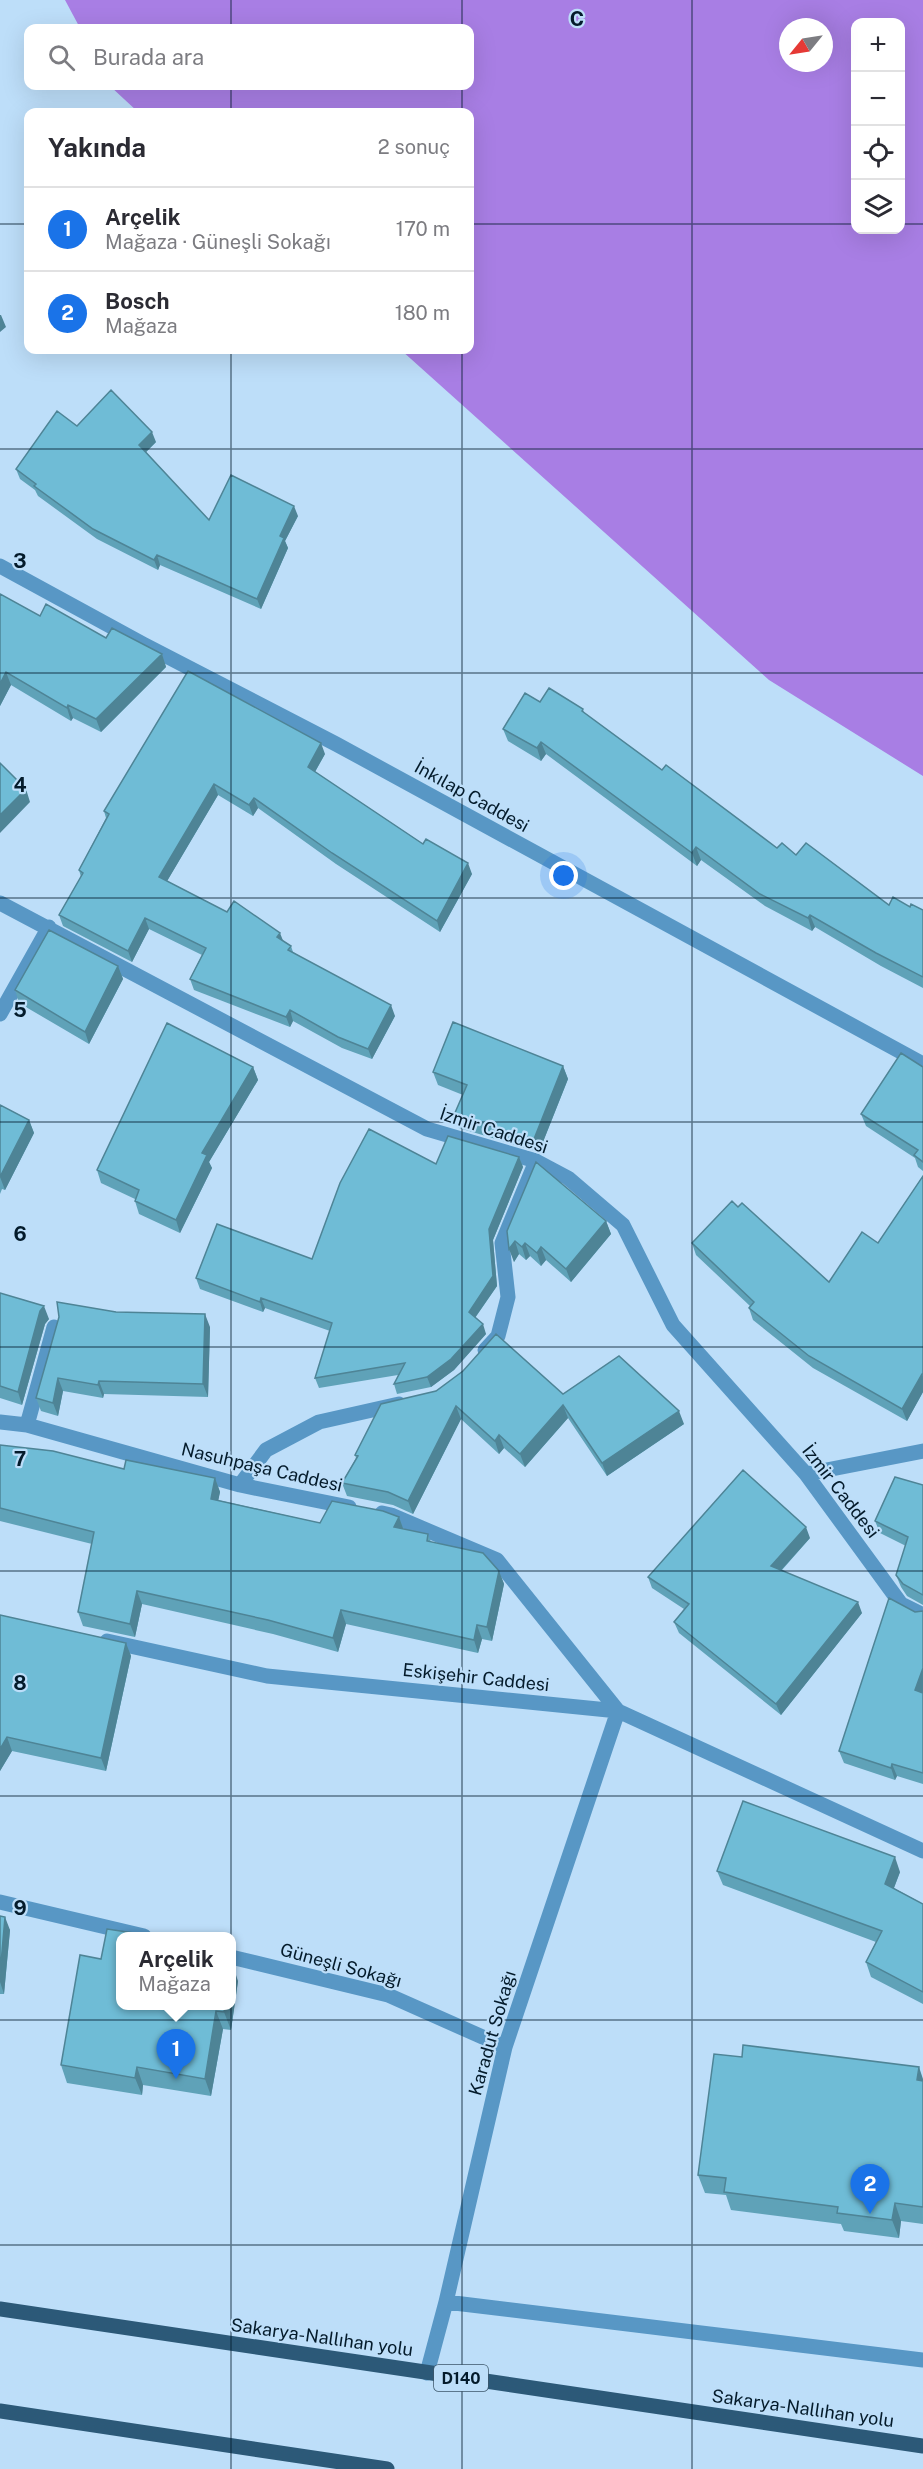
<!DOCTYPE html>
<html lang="tr">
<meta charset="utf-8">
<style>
:root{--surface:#fff;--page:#f2f2f3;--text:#2b2b33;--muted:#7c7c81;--line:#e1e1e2;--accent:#1a73e8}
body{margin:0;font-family:"Public Sans",sans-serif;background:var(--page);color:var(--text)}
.controls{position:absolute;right:18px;top:18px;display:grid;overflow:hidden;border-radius:12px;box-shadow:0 6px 24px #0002}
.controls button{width:54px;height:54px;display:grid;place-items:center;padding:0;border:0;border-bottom:2px solid var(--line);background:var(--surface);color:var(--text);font:30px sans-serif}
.compass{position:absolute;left:779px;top:18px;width:54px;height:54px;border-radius:50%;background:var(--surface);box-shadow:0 6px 24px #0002;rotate:240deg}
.you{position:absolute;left:564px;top:876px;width:21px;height:21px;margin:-15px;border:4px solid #fff;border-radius:50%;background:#1a73e8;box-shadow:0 0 0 9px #1a73e833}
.badge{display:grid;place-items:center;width:39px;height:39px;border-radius:50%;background:var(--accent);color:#fff;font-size:20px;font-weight:700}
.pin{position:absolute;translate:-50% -50px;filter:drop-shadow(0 2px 3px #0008)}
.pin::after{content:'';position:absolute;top:32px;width:21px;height:18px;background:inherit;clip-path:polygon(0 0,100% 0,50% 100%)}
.popup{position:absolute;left:116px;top:1932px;width:120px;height:78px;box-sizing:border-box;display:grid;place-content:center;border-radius:12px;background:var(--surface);filter:drop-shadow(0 2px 4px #0005);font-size:20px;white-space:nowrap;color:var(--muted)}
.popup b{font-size:22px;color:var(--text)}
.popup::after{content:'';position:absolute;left:50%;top:100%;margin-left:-12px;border:12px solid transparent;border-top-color:var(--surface)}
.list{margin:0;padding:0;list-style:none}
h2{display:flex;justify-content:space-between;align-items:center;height:78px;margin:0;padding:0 24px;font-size:26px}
h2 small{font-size:20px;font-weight:400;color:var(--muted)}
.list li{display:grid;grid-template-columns:39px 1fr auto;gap:18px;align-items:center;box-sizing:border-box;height:84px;padding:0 24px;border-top:2px solid var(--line)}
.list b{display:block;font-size:22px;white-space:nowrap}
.list p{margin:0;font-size:20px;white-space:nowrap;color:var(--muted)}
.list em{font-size:20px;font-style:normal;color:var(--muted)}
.icon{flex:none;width:33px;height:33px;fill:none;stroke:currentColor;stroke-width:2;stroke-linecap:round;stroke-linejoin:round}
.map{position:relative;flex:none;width:923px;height:2469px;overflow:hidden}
.search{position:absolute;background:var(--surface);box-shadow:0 6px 24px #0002;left:24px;top:24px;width:450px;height:66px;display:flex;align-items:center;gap:15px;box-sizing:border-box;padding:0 21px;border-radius:12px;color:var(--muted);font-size:22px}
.panel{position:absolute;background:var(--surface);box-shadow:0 6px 24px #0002;left:24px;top:108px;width:450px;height:246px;border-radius:12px}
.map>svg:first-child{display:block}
.forest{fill:#a87ee4;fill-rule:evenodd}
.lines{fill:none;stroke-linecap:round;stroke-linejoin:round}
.minor{stroke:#5897c5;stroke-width:15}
.major{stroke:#2c5978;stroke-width:15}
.wall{fill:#5fa2b8}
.shaded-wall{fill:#4e8496}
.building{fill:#6fbcd6;stroke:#4e8496;stroke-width:1.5}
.grid{fill:none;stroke:#041b2b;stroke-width:1.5;stroke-opacity:0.55}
.labels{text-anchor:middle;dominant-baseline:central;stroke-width:4.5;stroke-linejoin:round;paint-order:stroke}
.shield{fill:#bddef9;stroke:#3c5669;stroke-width:1.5}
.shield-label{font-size:16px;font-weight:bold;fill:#041b2b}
.street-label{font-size:18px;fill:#041b2b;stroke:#bddef9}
.grid-label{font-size:20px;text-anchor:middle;font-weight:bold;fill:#041b2b;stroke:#bddef9;stroke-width:4.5;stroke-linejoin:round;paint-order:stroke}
</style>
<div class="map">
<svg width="923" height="2469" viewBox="0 0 923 2469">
<rect width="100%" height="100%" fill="#bddef9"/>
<!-- forest -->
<path class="forest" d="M 65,0 L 923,0 L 923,776 L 769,680 L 401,350 L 470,350 L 470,112 L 138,112 L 110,86 L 470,86 L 470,28 L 80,28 ZM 856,22 L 900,22 L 900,230 L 856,230 ZM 788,27 L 824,27 L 824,63 L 788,63 Z"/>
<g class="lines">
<!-- minor -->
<path class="minor" d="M 0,566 L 143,644 L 336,744 L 923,1064
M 0,903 L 427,1129 L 536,1161 L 568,1178 L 623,1225 L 673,1325 L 806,1474 L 901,1604 L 923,1615
M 0,1014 L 49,927
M 485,1350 L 498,1336 L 508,1297 L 502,1243 L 536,1161
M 0,1422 L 27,1425 L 240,1485 L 349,1507
M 27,1425 L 54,1327
M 806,1474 L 923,1451
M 240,1485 L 266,1450 L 319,1422 L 399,1404
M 382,1513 L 391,1515 L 497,1560 L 618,1711 L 505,2047 L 446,2302 L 427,2373
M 107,1641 L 267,1676 L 618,1711 L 923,1851
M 0,1902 L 144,1936
M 231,1957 L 388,1995 L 505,2047
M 446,2302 L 923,2360"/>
<!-- major -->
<path class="major" d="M 0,2309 L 923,2446
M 0,2411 L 387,2469"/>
</g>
<!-- wall -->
<path class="wall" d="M 77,426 L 156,442 L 146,452 L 209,520 L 298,516 L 285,541 L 288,548 L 261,609 L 160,565 L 158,570 L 97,539 L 38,496 L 35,490 L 20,479 L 16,469 Z
M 0,594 L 40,616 L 106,638 L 162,654 L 166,667 L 101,732 L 73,718 L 71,721 L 11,685 L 0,706 Z
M 540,702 L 583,709 L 584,713 L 662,770 L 777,848 L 796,855 L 889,905 L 910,907 L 923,910 L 923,988 L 881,966 L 815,927 L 812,931 L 765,906 L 701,860 L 697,866 L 546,754 L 541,761 L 508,741 L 503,729 Z
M 325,754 L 315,772 L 423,844 L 472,874 L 440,932 L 336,864 L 258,808 L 253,816 L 218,795 L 167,881 L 283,941 L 291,946 L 293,952 L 395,1016 L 372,1059 L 342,1048 L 293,1021 L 290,1027 L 194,990 L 190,979 L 202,955 L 149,929 L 132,962 L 63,926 L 59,915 L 81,877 L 79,870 L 106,818 L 104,811 Z
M 118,966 L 123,979 L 89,1044 L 19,1003 L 15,990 Z
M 563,1066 L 568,1079 L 539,1152 L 459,1128 L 454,1115 L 463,1095 L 438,1085 L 433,1072 Z
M 253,1067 L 258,1080 L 209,1162 L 212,1168 L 180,1233 L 139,1214 L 135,1201 L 135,1199 L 101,1183 L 97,1170 Z
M 923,1067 L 923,1171 L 918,1167 L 915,1158 L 866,1126 L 861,1114 Z
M 0,1105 L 29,1120 L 34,1133 L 5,1190 L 2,1189 L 0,1194 Z
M 519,1157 L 523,1167 L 493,1240 L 497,1286 L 475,1318 L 486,1334 L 454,1370 L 431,1387 L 397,1394 L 394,1384 L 398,1375 L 319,1388 L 315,1378 L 330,1331 L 265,1308 L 263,1312 L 200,1289 L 196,1278 L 312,1259 L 436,1164 Z
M 923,1176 L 923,1392 L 907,1421 L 813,1368 L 753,1320 L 749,1308 L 750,1306 L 696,1255 L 692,1243 L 829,1282 L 878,1243 Z
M 606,1221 L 611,1234 L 571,1282 L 546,1260 L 541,1266 L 530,1256 L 526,1260 L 519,1254 L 514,1262 L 507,1231 Z
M 0,1293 L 49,1319 L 45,1324 L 22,1405 L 0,1398 Z
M 59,1317 L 210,1327 L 208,1397 L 104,1394 L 103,1398 L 63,1391 L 58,1416 L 41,1411 L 36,1398 Z
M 436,1391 L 563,1394 L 684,1424 L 607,1476 L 568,1418 L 525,1467 L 504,1448 L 499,1454 L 461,1419 L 413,1514 L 393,1505 L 347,1496 L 342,1483 L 356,1458 L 355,1455 Z
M 0,1445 L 124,1469 L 215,1478 L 220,1492 L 218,1500 L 320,1523 L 399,1517 L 403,1529 L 428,1534 L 431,1542 L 499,1571 L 504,1584 L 492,1641 L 482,1639 L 478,1653 L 346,1624 L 338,1652 L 273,1634 L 142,1604 L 135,1637 L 83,1626 L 78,1612 L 92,1544 L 0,1521 Z
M 923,1485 L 923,1605 L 907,1596 L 901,1587 L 896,1575 L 906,1546 L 880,1533 L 875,1521 Z
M 810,1538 L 782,1570 L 862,1613 L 781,1715 L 679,1633 L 674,1622 L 684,1609 L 652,1588 L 648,1577 Z
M 923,1611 L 923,1784 L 897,1776 L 895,1780 L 844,1763 L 839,1751 L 915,1612 Z
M 0,1615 L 126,1643 L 131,1656 L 106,1771 L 12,1751 L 0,1771 Z
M 717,1871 L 900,1872 L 894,1888 L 923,1904 L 923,2004 L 871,1977 L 866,1962 L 876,1942 L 723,1885 Z
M 0,1916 L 10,1930 L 4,1994 L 0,1994 Z
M 120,1936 L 238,1981 L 231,2030 L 223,2029 L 211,2096 L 143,2085 L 142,2095 L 67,2083 L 61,2065 L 101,1959 Z
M 923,2079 L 923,2224 L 901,2221 L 899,2238 L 844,2231 L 841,2224 L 731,2210 L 726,2195 L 705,2193 L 698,2175 Z"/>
<!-- shaded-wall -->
<path class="shaded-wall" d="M 0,315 L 1,315 L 6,327 L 0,332 Z
M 152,432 L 156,442 L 143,455 L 139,445 Z
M 294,506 L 298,516 L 285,541 L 288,548 L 261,609 L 257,599 L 280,536 Z
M 157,555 L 160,565 L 158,570 L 154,560 Z
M 162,654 L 166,667 L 101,732 L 96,719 Z
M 6,672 L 11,685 L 0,706 L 0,684 Z
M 68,705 L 73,718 L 71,721 L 67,708 Z
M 541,742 L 546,754 L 541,761 L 537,748 Z
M 321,743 L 325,754 L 312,777 L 308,767 Z
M 214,784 L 218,795 L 163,888 L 159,877 Z
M 26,789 L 30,802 L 0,833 L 0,815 Z
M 254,798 L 258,808 L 253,816 L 249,805 Z
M 696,847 L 701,860 L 697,866 L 692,853 Z
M 468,863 L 472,874 L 440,932 L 437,921 Z
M 810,915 L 815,927 L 812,931 L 808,918 Z
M 145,918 L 149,929 L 132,962 L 128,951 Z
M 280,933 L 284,943 L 277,937 Z
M 118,966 L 123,979 L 89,1044 L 85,1032 Z
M 391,1005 L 395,1016 L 372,1059 L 368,1049 Z
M 290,1010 L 293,1021 L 290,1027 L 286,1017 Z
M 563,1066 L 568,1079 L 539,1152 L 534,1139 Z
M 253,1067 L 258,1080 L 209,1162 L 212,1168 L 180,1233 L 176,1220 L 202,1153 Z
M 29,1120 L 34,1133 L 5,1190 L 0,1177 Z
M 519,1157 L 523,1167 L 493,1240 L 497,1286 L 472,1322 L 469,1312 L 489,1229 Z
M 606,1221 L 611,1234 L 571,1282 L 566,1269 Z
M 515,1241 L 519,1254 L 514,1262 L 509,1249 Z
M 525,1243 L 530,1256 L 526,1260 L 522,1247 Z
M 541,1247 L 546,1260 L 541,1266 L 537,1253 Z
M 261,1298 L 265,1308 L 263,1312 L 260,1302 Z
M 44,1306 L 49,1319 L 45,1324 L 22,1405 L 18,1392 L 40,1311 Z
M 205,1314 L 210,1327 L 208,1397 L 203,1384 Z
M 483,1324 L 486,1334 L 454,1370 L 431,1387 L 427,1377 Z
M 922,1374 L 923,1376 L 923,1392 L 907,1421 L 902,1409 Z
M 58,1378 L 63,1391 L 58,1416 L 53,1403 Z
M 99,1381 L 104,1394 L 103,1398 L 98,1385 Z
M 563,1405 L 568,1418 L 525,1467 L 520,1454 Z
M 456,1406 L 461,1419 L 413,1514 L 408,1501 Z
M 679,1411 L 684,1424 L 607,1476 L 602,1463 Z
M 499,1435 L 504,1448 L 499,1454 L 495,1441 Z
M 215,1478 L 220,1492 L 216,1512 L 211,1499 Z
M 399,1517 L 404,1531 L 394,1527 Z
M 806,1527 L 810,1538 L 775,1577 L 771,1566 Z
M 499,1571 L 504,1584 L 492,1641 L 487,1627 Z
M 137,1591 L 142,1604 L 135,1637 L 130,1624 Z
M 858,1602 L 862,1613 L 781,1715 L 776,1704 Z
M 341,1610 L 346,1624 L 338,1652 L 333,1638 Z
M 477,1625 L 482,1639 L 478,1653 L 474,1640 Z
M 126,1643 L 131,1656 L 106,1771 L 101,1758 Z
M 923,1668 L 923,1692 L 919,1702 L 915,1690 Z
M 7,1737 L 12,1751 L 0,1771 L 0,1749 Z
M 892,1764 L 897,1776 L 895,1780 L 891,1768 Z
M 895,1857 L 900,1872 L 890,1898 L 885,1884 Z
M 5,1917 L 10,1930 L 4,1994 L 0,1982 L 0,1975 Z
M 232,1963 L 238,1981 L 231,2030 L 224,2012 L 225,2006 L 231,2006 Z
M 216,2011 L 223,2029 L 211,2096 L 205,2079 Z
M 137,2067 L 143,2085 L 142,2095 L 135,2078 Z
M 919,2067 L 923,2079 L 923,2095 L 917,2080 Z
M 895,2203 L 901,2221 L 899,2238 L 892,2220 Z"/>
<!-- building -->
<path class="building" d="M 111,390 L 152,432 L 139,445 L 209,520 L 231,475 L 294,506 L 280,536 L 284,538 L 257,599 L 157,555 L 154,560 L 93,529 L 34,486 L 36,484 L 16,469 L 57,411 L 77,426 Z
M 0,594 L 40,616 L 46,604 L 106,638 L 112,628 L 162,654 L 96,719 L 68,705 L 67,708 L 6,672 L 0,684 Z
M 188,671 L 321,743 L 308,767 L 423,844 L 426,839 L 468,863 L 437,921 L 332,853 L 254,798 L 249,805 L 214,784 L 159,877 L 227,912 L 234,901 L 280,933 L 277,937 L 291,946 L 288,950 L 391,1005 L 368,1049 L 338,1037 L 290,1010 L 286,1017 L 190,979 L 206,948 L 145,918 L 128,951 L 59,915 L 83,873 L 79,870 L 109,814 L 104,811 Z
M 549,688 L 583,709 L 582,711 L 662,770 L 666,765 L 777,848 L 782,843 L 796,855 L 806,843 L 889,905 L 893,897 L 910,907 L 911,904 L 923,910 L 923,977 L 876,953 L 810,915 L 808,918 L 760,894 L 696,847 L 692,853 L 541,742 L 537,748 L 503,729 L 525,693 L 540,702 Z
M 0,763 L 26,789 L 0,815 Z
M 49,930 L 118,966 L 85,1032 L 15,990 Z
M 453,1022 L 563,1066 L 534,1139 L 454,1115 L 467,1085 L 433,1072 Z
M 167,1023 L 253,1067 L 202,1153 L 207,1155 L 176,1220 L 135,1201 L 139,1190 L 97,1170 Z
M 901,1053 L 923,1067 L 923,1162 L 914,1155 L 918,1150 L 861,1114 Z
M 0,1105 L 29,1120 L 0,1177 Z
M 369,1129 L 436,1164 L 448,1136 L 519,1157 L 489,1229 L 493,1276 L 469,1312 L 483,1324 L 451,1359 L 427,1377 L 394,1384 L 405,1363 L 315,1378 L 332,1323 L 261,1298 L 260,1302 L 196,1278 L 217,1224 L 312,1259 L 340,1183 Z
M 536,1162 L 606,1221 L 566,1269 L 541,1247 L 537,1253 L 525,1243 L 522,1247 L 515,1241 L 509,1249 L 507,1231 Z
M 923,1176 L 923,1374 L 922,1374 L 902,1409 L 809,1356 L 749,1308 L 754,1302 L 692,1243 L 732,1201 L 738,1207 L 742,1203 L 829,1282 L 862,1232 L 878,1243 Z
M 0,1293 L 44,1306 L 40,1311 L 18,1392 L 0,1386 Z
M 57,1302 L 116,1312 L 205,1314 L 203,1384 L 99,1381 L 98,1385 L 58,1378 L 53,1403 L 36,1398 L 59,1317 Z
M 496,1334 L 563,1394 L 619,1356 L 679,1411 L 602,1463 L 563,1405 L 520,1454 L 499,1435 L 495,1441 L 456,1406 L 408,1501 L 388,1492 L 342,1483 L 358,1456 L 355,1455 L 381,1404 L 436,1391 L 463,1371 Z
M 0,1445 L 53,1451 L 124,1469 L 126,1460 L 215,1478 L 211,1499 L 320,1523 L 332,1501 L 383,1511 L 399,1517 L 394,1527 L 428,1534 L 427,1541 L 483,1553 L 499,1571 L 487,1627 L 477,1625 L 474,1640 L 341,1610 L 333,1638 L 268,1620 L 137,1591 L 130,1624 L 78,1612 L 94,1532 L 0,1508 Z
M 743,1470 L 806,1527 L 771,1566 L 858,1602 L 776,1704 L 674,1622 L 689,1604 L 648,1577 Z
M 895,1477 L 923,1485 L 923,1595 L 903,1584 L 896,1575 L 908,1537 L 875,1521 Z
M 889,1598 L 915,1612 L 923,1611 L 923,1668 L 915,1690 L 923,1693 L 923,1773 L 892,1764 L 891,1768 L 839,1751 Z
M 0,1615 L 126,1643 L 101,1758 L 7,1737 L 0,1749 Z
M 743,1801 L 895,1857 L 885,1884 L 923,1904 L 923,1992 L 866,1962 L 882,1931 L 717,1871 Z
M 0,1916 L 5,1917 L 0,1975 Z
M 107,1929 L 154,1936 L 120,1936 L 120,2006 L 225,2006 L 224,2012 L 216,2011 L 205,2079 L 137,2067 L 135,2078 L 61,2065 L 80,1955 L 101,1959 Z
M 743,2045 L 919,2067 L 917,2080 L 923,2081 L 923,2207 L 895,2203 L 892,2220 L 837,2213 L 838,2207 L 724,2192 L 726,2178 L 698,2175 L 714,2054 L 742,2057 Z"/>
<!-- grid -->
<path class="grid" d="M 231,0 L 231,28M 462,0 L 462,28M 692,0 L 692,2469M 231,86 L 231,112M 462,86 L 462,112M 0,224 L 28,224M 470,224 L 856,224M 900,224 L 923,224M 231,350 L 231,2469M 462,350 L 462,2469M 0,449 L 923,449M 0,673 L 923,673M 0,898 L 923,898M 0,1122 L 923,1122M 0,1347 L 923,1347M 0,1571 L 923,1571M 0,1796 L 923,1796M 0,2020 L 923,2020M 0,2245 L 923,2245"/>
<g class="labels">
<!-- shield labels -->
<rect class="shield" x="434" y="2365" width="54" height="26" rx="4.5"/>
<g class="shield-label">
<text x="461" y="2378">D140</text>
</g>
<!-- street labels -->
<g class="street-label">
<text transform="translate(472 796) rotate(29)">İnkılap Caddesi</text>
<text transform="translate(494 1130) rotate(18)">İzmir Caddesi</text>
<text transform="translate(262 1467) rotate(13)">Nasuhpaşa Caddesi</text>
<text transform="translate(841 1491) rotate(52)">İzmir Caddesi</text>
<text transform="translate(476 1677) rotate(6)">Eskişehir Caddesi</text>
<text transform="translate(341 1965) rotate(15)">Güneşli Sokağı</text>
<text transform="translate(492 2033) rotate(-74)">Karadut Sokağı</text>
<text transform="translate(322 2337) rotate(8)">Sakarya-Nallıhan yolu</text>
<text transform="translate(803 2408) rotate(8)">Sakarya-Nallıhan yolu</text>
</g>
</g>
<g class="grid-label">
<text x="577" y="26">C</text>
<text x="20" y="568">3</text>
<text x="20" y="792">4</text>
<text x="20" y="1017">5</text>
<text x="20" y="1241">6</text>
<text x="20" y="1466">7</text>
<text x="20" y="1690">8</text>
<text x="20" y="1915">9</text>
</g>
</svg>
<div class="controls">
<button>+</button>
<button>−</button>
<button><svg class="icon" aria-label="locate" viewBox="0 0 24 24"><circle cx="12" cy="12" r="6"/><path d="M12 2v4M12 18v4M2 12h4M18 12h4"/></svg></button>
<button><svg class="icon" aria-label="layers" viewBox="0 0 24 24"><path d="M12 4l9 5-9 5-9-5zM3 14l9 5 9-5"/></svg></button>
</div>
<svg class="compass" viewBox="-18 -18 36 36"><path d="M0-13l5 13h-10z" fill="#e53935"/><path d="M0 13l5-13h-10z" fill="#7c7c81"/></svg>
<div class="you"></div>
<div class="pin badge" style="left:176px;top:2079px">1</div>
<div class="popup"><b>Arçelik</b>Mağaza</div>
<div class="pin badge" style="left:870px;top:2214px">2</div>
<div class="search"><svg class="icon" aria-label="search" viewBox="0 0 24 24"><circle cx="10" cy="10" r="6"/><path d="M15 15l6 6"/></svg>Burada ara</div>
<section class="panel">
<h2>Yakında<small>2 sonuç</small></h2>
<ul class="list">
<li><span class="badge">1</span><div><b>Arçelik</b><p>Mağaza · Güneşli Sokağı</p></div><em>170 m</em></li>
<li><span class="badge">2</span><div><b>Bosch</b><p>Mağaza</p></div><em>180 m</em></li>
</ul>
</section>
</div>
